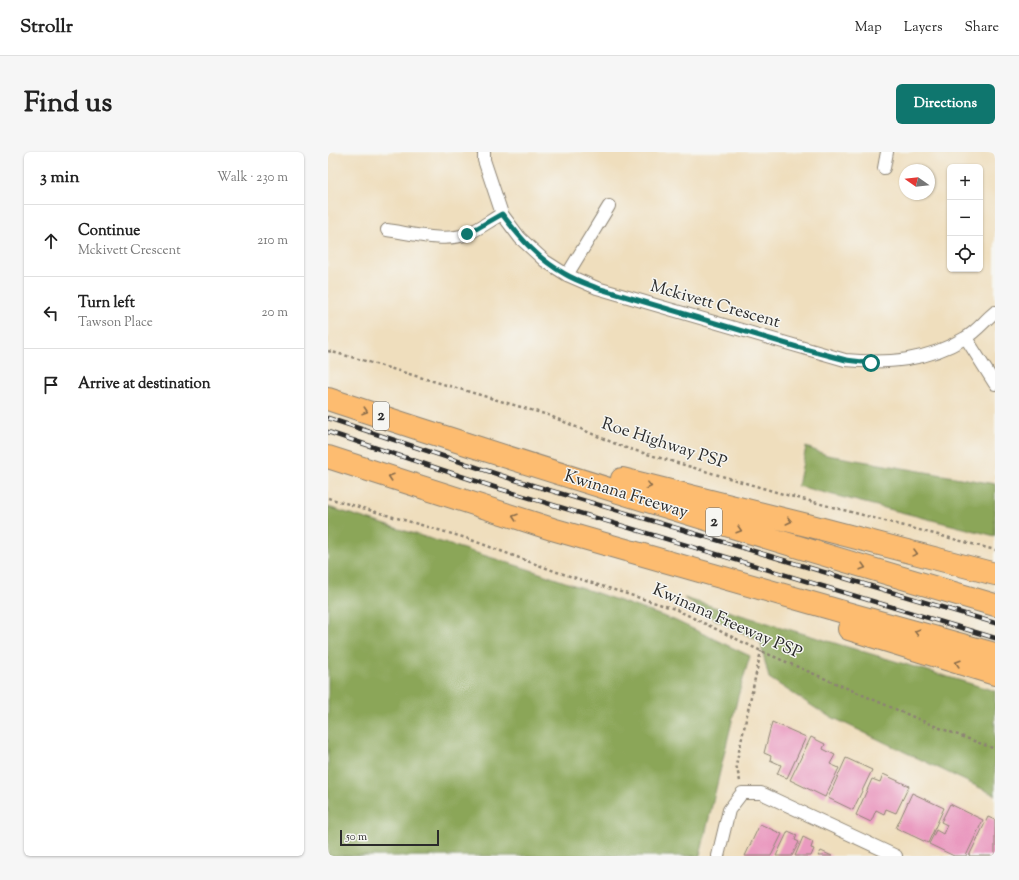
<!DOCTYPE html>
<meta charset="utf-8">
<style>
:root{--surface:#fff;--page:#f6f6f6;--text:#222;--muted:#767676;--line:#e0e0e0;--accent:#0f766e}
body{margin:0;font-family:"Sorts Mill Goudy",serif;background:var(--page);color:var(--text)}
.controls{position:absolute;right:12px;top:12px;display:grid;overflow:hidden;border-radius:6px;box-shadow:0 1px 3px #0004}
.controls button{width:36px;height:36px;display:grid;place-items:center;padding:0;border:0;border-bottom:1px solid var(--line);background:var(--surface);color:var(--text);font:20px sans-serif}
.compass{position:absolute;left:571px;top:12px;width:36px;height:36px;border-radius:50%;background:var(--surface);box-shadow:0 1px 3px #0004;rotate:284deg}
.scale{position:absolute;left:12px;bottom:10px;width:99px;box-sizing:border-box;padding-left:4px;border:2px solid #2b2b2b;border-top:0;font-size:11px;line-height:14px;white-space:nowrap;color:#2b2b2b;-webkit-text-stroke:3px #f6f6f2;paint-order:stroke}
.stop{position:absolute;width:12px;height:12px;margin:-9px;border:3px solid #0f766e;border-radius:50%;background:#fff}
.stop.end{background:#0f766e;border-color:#fff;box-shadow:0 1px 4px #0008}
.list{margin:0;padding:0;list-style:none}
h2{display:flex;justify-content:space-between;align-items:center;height:52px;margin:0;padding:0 16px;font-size:17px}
h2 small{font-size:13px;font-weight:400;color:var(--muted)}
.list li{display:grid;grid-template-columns:26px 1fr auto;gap:12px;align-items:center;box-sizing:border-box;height:72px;padding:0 16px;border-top:1px solid var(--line)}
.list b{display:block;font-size:15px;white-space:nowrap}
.list p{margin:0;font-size:13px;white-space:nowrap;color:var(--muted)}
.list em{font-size:13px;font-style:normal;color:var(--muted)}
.icon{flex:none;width:22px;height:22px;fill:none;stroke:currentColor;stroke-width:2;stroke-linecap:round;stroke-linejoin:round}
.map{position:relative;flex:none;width:667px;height:704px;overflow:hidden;border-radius:6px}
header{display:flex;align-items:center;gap:24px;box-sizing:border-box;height:56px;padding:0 20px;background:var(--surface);border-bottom:1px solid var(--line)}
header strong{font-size:19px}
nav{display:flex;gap:22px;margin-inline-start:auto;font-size:14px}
.intro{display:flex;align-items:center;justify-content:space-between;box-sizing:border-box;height:96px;padding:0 24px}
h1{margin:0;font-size:28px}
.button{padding:10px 18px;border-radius:6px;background:var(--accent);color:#fff;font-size:14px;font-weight:700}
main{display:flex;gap:24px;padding:0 24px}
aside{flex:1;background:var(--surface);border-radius:6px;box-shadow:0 1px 3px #0004}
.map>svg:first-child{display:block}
.forest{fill:#8ba659;stroke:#5b6842}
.building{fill:#ea9ac0}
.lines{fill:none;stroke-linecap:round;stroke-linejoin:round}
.street-casing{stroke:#8d8474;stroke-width:14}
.highway-casing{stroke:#8d8474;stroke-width:24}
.path{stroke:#8d8474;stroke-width:2.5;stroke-dasharray:3 3;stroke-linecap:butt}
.street{stroke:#fff;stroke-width:12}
.highway{stroke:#fdbc70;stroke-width:22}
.rail-casing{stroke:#2b2b2b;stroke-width:4.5}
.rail{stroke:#f6f6f2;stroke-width:3;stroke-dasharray:9;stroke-linecap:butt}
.oneway{stroke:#8a6c4a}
.route{stroke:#0f766e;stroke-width:5}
.labels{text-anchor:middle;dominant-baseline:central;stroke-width:3;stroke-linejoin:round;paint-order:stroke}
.shield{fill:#f6f6f2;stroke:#686867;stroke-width:1}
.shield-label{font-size:16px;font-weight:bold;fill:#2b2b2b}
.street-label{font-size:17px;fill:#2b2b2b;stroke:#f6f6f2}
</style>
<header>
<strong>Strollr</strong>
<nav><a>Map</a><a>Layers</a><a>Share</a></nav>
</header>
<div class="intro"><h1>Find us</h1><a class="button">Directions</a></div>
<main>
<aside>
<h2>3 min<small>Walk · 230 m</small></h2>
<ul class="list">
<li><svg class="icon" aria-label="ahead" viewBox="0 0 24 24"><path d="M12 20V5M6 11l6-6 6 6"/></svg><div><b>Continue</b><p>Mckivett Crescent</p></div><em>210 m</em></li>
<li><svg class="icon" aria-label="left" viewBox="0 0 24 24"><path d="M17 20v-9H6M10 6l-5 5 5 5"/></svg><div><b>Turn left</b><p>Tawson Place</p></div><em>20 m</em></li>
<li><svg class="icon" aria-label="arrive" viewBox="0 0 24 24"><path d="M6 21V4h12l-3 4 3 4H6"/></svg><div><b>Arrive at destination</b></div></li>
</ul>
</aside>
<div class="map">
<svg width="667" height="704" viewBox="0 0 667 704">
<rect width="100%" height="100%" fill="#f6f6f2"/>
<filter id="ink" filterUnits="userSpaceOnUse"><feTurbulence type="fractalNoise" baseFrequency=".025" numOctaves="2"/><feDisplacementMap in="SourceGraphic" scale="8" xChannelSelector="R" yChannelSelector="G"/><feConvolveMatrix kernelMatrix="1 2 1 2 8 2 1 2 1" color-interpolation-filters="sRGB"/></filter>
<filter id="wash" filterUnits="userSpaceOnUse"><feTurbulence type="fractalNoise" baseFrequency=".012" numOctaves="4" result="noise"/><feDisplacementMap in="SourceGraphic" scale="16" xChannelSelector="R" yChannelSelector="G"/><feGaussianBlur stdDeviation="0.9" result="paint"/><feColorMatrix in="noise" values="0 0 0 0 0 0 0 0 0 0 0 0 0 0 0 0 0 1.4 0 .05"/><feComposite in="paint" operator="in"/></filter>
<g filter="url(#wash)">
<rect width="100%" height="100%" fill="#efdebd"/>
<!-- forest -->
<path class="forest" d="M 478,295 L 499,303 L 667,332 L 667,384 L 470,334 Z
M 0,355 L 200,417 L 346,468 L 422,504 L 410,544 L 372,704 L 0,704 Z
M 356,446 L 667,539 L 667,643 L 495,561 L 441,526 L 432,489 L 388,468 Z"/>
<g id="blocks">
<!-- building -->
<path class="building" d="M 444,570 L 478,585 L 459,626 L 449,622 L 453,613 L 442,608 L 443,604 L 436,601 Z
M 483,585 L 497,592 L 495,597 L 507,603 L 502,612 L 511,616 L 497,645 L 462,628 Z
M 518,606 L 544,618 L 525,658 L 500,646 Z
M 555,622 L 581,634 L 568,661 L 558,657 L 556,662 L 548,658 L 543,670 L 528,663 L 544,627 L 552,630 Z
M 584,641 L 616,656 L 600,691 L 568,676 Z
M 622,652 L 655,668 L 638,704 L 626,704 L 601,692 L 608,678 L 615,682 L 619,673 L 613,670 Z
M 660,665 L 667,668 L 667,704 L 641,704 Z
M 432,672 L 454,682 L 443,704 L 417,704 Z
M 460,679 L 469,683 L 467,688 L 471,690 L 464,704 L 448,704 Z
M 475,685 L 485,690 L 483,696 L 486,697 L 483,704 L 467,704 Z
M 493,699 L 504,704 L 490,704 Z"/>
</g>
</g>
<g filter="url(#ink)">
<use href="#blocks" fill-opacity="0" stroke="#8d8474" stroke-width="1"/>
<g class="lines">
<defs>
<path id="street" d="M 156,0 L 156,8 L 174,62 L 192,86 L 217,109 L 239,123 L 269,136 L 517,208 C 560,212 599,209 637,186 C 648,180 657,168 667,160
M 556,16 L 559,0
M 59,78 C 82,81 117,91 139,82 C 151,77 163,68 174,62
M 239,123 L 281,54
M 638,186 L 667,232
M 390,704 L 401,658 L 414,641 L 433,641 L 568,704"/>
<path id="highway" d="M 0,247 C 221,320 443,388 667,453
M 0,305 L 224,377 L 526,463 L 667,502
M 294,327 L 483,374 L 667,422
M 521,477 L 667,522"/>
</defs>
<!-- street casing -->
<use href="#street" class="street-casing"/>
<!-- highway casing -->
<use href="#highway" class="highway-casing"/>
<!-- path -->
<path class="path" d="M 0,199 L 27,206 L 220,263 L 295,295 L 455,342 L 667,398
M 0,346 L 138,386 L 229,420 L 347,457 L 433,499 L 604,573 L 667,597
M 412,629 L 408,613 L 433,499"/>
<!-- street -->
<use href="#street" class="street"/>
<!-- highway -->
<use href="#highway" class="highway"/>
<defs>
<path id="rail" d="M 0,266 L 184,327 L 667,471
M 0,280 L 172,337 L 667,486"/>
</defs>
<!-- rail casing -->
<use href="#rail" class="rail-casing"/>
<!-- rail -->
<use href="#rail" class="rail"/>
</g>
<!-- one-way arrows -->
<defs><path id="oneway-chevron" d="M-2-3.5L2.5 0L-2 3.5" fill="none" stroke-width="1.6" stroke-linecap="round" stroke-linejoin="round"/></defs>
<g class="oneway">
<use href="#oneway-chevron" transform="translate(37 259) rotate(18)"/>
<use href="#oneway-chevron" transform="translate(63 325) rotate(-162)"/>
<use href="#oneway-chevron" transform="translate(321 334) rotate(14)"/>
<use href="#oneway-chevron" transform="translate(187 365) rotate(-162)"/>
<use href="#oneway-chevron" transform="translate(461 369) rotate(14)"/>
<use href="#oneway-chevron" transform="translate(411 378) rotate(17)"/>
<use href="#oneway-chevron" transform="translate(587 401) rotate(15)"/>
<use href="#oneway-chevron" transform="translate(535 415) rotate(16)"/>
<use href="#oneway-chevron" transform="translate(589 480) rotate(-165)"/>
<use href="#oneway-chevron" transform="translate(630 511) rotate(-163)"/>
</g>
</g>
<g class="lines" filter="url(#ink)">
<!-- route -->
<path class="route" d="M 139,82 L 174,62 C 193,87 210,107 237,122 C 247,128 259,132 269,136 L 469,195 L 518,208 L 543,211"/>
</g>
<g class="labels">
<!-- shield labels -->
<g class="shield">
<rect x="45" y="250" width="16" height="28" rx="3"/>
<rect x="378" y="356" width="16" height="28" rx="3"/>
</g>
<g class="shield-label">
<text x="53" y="264">2</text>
<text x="386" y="370">2</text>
</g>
<!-- street labels -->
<g class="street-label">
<text transform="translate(387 153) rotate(16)">Mckivett Crescent</text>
<text transform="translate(336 292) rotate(18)">Roe Highway PSP</text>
<text transform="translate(298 343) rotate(17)">Kwinana Freeway</text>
<text transform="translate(399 470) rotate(24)">Kwinana Freeway PSP</text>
</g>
</g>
</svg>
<div class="controls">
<button>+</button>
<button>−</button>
<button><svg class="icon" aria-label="locate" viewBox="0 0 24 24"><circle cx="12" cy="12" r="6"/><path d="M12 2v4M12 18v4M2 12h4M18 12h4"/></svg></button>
</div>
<svg class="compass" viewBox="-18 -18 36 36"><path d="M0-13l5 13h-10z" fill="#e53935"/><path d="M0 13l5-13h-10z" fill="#767676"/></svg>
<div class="scale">50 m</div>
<div class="stop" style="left:543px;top:211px"></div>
<div class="stop end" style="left:139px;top:82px"></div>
</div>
</main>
